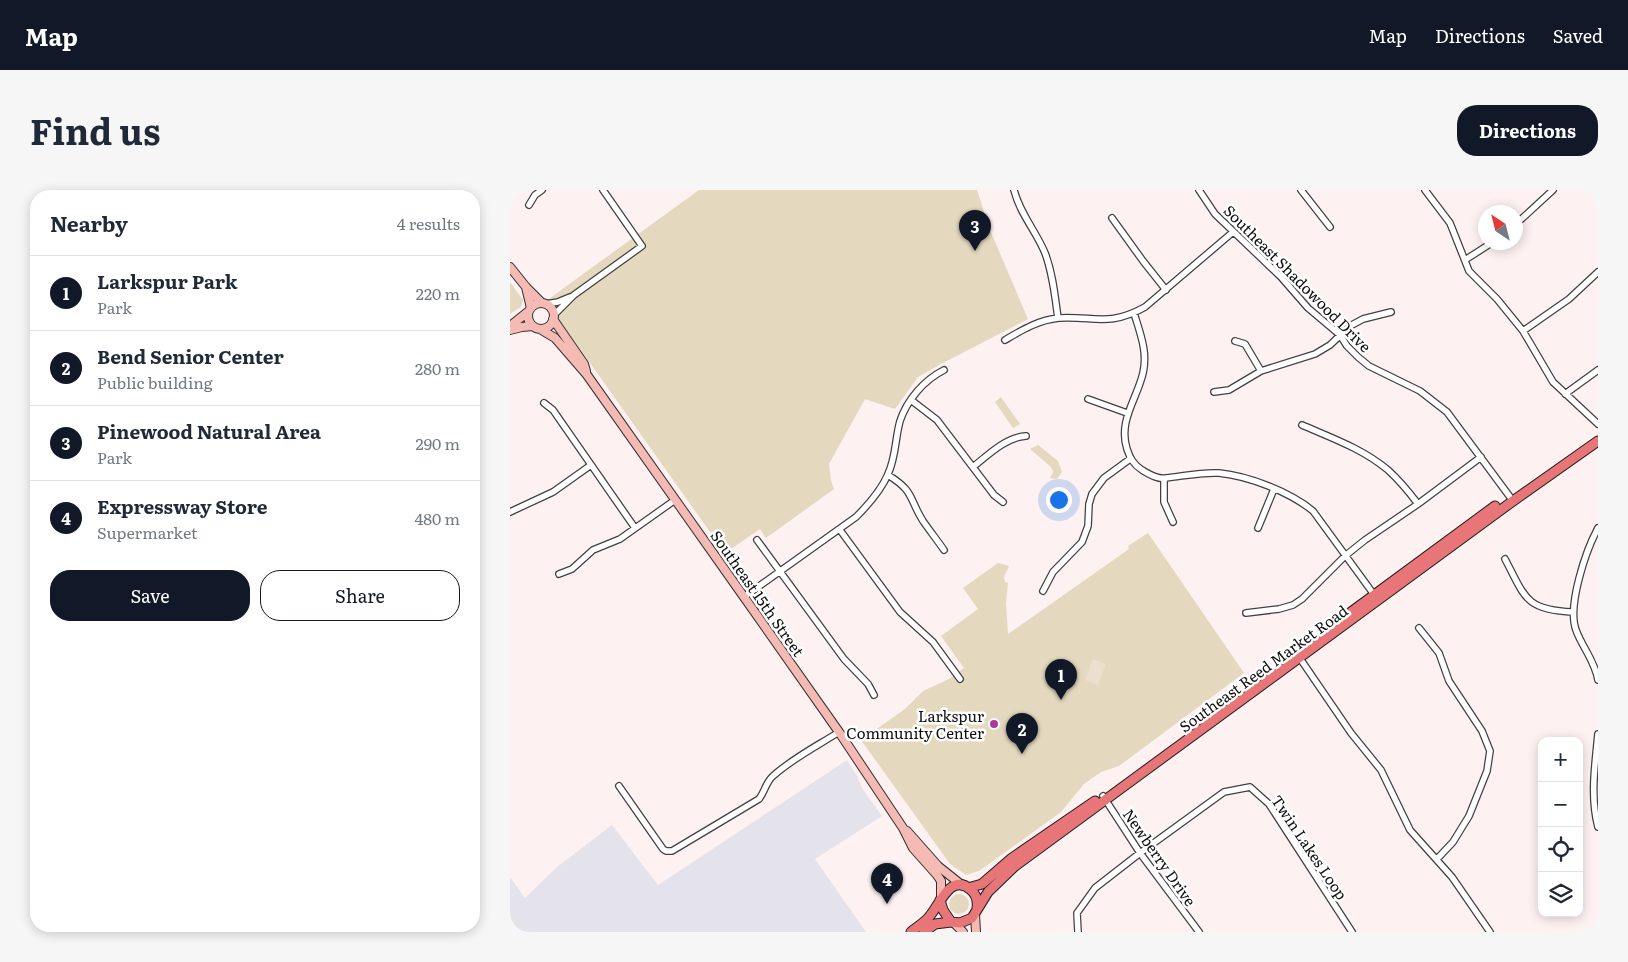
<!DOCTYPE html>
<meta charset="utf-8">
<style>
:root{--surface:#fff;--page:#f6f6f7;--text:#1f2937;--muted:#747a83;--line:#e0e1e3;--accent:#111827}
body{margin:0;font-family:Literata,serif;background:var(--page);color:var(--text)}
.controls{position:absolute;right:15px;bottom:15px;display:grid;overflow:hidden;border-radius:10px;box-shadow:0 2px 12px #0003}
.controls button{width:45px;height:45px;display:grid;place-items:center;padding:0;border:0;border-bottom:1px solid var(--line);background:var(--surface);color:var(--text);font:25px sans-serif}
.compass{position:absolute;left:968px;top:15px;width:45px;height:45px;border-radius:50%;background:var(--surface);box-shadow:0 2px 12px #0003;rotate:325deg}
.you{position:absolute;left:548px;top:309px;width:18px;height:18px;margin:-12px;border:4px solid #fff;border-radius:50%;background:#1a73e8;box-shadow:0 0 0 8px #1a73e833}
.badge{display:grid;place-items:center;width:32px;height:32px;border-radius:50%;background:var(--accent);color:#fff;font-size:16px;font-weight:700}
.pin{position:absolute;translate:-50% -41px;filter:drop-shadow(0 1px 2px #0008)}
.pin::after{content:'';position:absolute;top:26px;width:18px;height:15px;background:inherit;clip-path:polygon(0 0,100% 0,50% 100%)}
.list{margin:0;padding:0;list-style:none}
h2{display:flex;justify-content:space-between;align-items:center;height:65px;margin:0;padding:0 20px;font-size:21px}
h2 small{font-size:16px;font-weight:400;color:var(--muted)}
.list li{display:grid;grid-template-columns:32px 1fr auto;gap:15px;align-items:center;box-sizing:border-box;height:75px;padding:0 20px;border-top:1px solid var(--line)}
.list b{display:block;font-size:19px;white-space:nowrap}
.list p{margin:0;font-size:16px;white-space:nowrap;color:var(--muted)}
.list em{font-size:16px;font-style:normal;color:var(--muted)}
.actions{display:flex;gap:10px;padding:15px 20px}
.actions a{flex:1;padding:11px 0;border:1px solid var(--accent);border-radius:20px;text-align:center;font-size:18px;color:var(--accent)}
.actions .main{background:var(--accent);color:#fff}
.icon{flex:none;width:28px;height:28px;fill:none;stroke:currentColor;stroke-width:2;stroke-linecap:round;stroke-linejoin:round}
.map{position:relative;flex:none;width:1088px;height:742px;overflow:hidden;border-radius:20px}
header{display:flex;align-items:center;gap:30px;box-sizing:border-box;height:70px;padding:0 25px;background:var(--accent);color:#fff}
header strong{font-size:24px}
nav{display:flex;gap:28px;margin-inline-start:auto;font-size:18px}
.intro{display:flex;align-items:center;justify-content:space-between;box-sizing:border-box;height:120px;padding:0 30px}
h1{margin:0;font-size:35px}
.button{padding:12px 22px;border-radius:20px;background:var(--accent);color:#fff;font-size:18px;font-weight:700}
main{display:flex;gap:30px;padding:0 30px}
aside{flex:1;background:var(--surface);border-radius:20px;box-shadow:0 2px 12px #0003}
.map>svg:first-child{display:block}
.industrial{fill:#e4e3eb}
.green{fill:#e4d8be}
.pitch{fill:#ecdfce}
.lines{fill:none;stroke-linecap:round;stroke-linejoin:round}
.street-casing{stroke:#414141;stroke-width:8}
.secondary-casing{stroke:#303030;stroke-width:10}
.primary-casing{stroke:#1f1f1f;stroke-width:11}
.street{stroke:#fff;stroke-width:5.5}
.secondary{stroke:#f5bab3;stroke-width:8}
.primary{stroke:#e87679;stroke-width:9}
.poi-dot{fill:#ad3699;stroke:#fff;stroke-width:2}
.labels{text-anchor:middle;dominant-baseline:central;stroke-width:5;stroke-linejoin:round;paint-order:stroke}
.street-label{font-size:15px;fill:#0e0e0e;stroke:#fff}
.poi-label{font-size:15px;fill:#0e0e0e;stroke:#fff;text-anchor:end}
</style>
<header>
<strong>Map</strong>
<nav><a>Map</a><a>Directions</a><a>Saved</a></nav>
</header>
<div class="intro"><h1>Find us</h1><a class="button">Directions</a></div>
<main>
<aside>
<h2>Nearby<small>4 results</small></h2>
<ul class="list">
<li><span class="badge">1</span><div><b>Larkspur Park</b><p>Park</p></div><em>220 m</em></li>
<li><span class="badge">2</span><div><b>Bend Senior Center</b><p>Public building</p></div><em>280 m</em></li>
<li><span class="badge">3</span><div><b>Pinewood Natural Area</b><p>Park</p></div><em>290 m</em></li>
<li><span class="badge">4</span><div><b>Expressway Store</b><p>Supermarket</p></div><em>480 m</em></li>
</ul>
<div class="actions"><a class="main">Save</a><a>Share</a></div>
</aside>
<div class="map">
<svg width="1088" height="742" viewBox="0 0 1088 742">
<rect width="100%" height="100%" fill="#fdf1f1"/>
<!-- industrial -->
<path class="industrial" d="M 337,570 L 347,586 L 352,598 L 372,626 L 305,669 L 356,742 L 0,742 L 0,687 L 15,708 L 47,677 L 102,635 L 148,695 Z"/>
<!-- green -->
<path class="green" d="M 189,0 L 467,0 L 480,40 L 518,129 L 431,174 L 408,187 L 385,219 L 355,209 L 319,274 L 321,291 L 324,299 L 256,348 L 250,339 L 215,363 L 36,111 Z
M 0,92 L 13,110 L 11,117 L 0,124 Z
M 491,207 L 510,234 L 503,238 L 485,212 Z
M 528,255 L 548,271 L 552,282 L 547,289 L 540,288 L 543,282 L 541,277 L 520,259 Z
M 638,343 L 734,483 L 609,576 L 591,582 L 574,594 L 551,622 L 469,681 L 456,685 L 440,674 L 351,550 L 395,519 L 413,501 L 439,489 L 454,478 L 431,446 L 468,419 L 453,398 L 488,373 L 499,376 L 494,387 L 495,392 L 498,393 L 496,413 L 498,444 L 619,359 L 618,356 Z
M439 714a10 10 0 1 1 20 0a10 10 0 1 1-20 0Z"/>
<!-- pitch -->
<path class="pitch" d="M 583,469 L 596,474 L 588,495 L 575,490 Z"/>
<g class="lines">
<defs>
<path id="street" d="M 504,0 C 510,24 526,41 535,63 C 543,84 545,107 548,128
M 689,0 L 705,24 L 771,87 L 798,118 L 830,145 L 837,156 L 848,167 L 859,176 L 910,201 L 937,222 L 1003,311
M 791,0 L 820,37
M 915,0 L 940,33 L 959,81 L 987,109 L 1013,141 L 1043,192 L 1088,234
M 19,15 L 25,5 L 32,0
M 602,28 L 633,71 L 656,100
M 1006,34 L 1043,0
M 955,70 L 983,52
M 36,114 L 48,112 L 60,107
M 624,123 C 630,143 638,162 633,183 C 627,209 608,231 617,259 C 620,268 623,274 632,280 C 639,284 648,290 656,288 C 674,286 691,282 709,283 C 739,286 780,302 803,321 L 865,406
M 44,125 L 64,105 L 132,56 L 93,0
M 1013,141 L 1059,109 L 1088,82
M 495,150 C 512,140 528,130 549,128 C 585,126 599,137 635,117 L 723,42
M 725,151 L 735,154 L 751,181
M 704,202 L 719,200 L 751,181 L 805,164 L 820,155 L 840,136 L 853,129 L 881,122
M 1055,204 L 1088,180
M 578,209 L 617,223
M 401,210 L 427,230 L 484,305 L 493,312
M 34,213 L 43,220 L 125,338
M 792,235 C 822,248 853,259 878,280 C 889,290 899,302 908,314
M 463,277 C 478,265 496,247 516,246
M 378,285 C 405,302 398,307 413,331 C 420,341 427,350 434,360
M 654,289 L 654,312 L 663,332
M 0,322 L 43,302 L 81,275
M 748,338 L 764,299
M 1088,338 C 1076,360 1057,416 1066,440 C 1072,457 1085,471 1088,490
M 330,340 L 390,422 L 423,452 L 450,489
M 247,350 L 334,469 L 358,494 L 364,505
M 995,369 C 1015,407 1015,420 1063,422
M 49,384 L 62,379 L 83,360 L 110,349 L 165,310
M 533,401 L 543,382 L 572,352 L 578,336 L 579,314 L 582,304 L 594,288 L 620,269
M 234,407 L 346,327 C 358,315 371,301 378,284 C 386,267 385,249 390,231 C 397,210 414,190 434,180
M 736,423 L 769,419 L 783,415 L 792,409 L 835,366 L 855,350 L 908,314 L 971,267
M 909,438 L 929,463 L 939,491 L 972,541 L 980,561 L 977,581 L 959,626 L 943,652 L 927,669
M 789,467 L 841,543 L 871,580 L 900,640 L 942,687 L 980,742
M 1088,544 C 1085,575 1080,607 1088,637
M 109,596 L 153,659 L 156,661 L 162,661 L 249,609 C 255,601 256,592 263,586 C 283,568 307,556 329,542
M 593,606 L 630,663 L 689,742
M 568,742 L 567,723 L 585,698 L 630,663 L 714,602 L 740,597 L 759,614 L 842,742"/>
<path id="secondary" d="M 0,77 L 16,97 L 32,113
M 16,97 L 21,118
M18 126a13 13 0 1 1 26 0a13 13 0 1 1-26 0Z
M 43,129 L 74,174 L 76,181
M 0,136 L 19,121
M 30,139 L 45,148 L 77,185 L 234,407 L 329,542 L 393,638 L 403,658 L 427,685 L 431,691 L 431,707
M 0,140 L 12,137 L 23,136
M 397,641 L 428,676 L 453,696
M 465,724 L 466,742
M 444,733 L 453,742"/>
<path id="primary" d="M 822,436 L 985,316
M 458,698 L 472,694 L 502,668 L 585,611
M 430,710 L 433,720 L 441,732 L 450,733 L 462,728 L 478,702 L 505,676 L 1003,311 L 1088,251
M 401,742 C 407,737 414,733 419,727 C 429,716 441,681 461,700 C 467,705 468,711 467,718
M 414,742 L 425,734 L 441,732"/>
</defs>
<!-- street casing -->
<use href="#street" class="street-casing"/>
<!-- secondary casing -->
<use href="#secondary" class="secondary-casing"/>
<!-- primary casing -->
<use href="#primary" class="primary-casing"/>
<!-- street -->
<use href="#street" class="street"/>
<!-- secondary -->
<use href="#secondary" class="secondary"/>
<!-- primary -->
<use href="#primary" class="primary"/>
</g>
<!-- markers -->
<circle class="poi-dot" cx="484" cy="534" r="5"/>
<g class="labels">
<!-- street labels -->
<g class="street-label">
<text transform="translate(788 88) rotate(45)">Southeast Shadowood Drive</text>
<text transform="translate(248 403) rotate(55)">Southeast 15th Street</text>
<text transform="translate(753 478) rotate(-36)">Southeast Reed Market Road</text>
<text transform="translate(800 657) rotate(56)">Twin Lakes Loop</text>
<text transform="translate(650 667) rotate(55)">Newberry Drive</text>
</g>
<!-- poi labels -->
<g class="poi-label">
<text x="474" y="525">Larkspur<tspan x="474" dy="17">Community Center</tspan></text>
</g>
</g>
</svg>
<div class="controls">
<button>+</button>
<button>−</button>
<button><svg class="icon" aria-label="locate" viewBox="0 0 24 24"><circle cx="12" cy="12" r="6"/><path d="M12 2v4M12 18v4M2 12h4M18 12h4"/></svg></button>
<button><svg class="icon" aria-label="layers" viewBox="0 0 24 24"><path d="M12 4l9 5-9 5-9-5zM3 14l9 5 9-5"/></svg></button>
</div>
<svg class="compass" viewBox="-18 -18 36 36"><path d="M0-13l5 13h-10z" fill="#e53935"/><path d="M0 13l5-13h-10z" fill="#747a83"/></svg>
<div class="you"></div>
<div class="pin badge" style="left:551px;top:510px">1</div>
<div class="pin badge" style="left:512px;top:564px">2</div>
<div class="pin badge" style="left:465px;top:61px">3</div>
<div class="pin badge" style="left:377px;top:714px">4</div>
</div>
</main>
